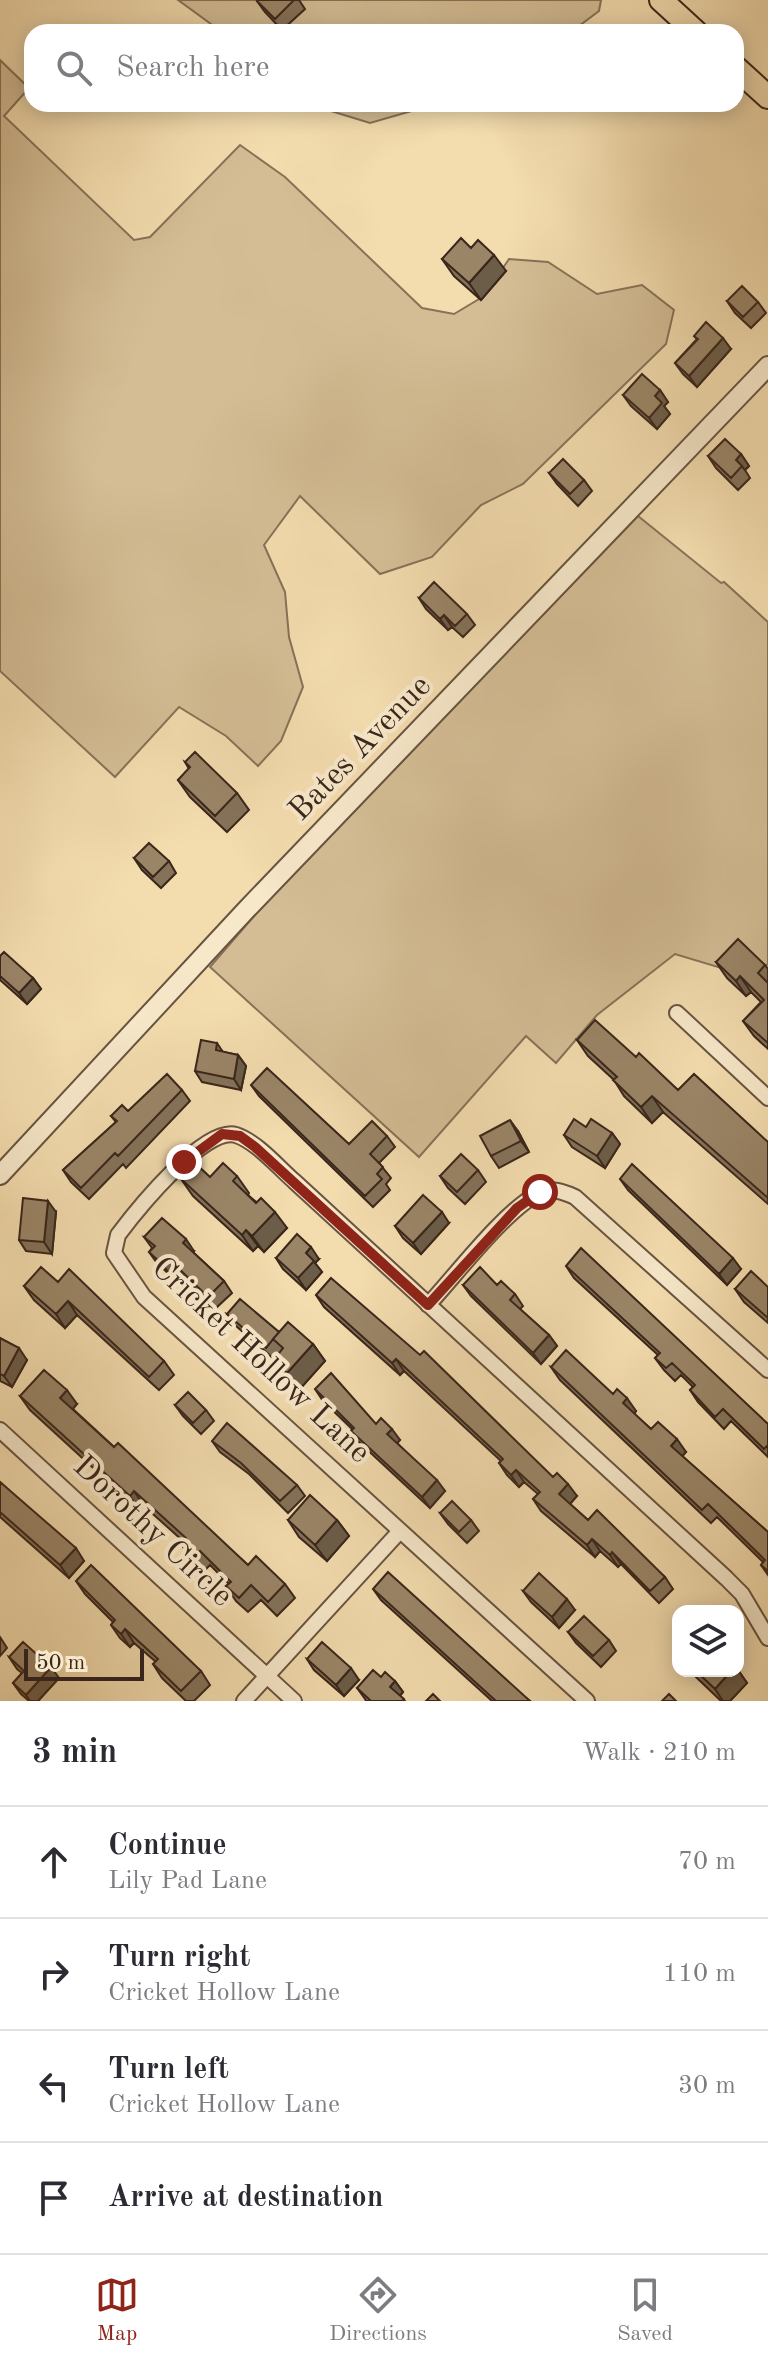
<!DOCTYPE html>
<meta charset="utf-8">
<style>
:root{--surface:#fff;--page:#f2f2f3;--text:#2b2b33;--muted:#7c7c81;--line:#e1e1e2;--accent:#8f2418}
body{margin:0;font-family:"Old Standard TT",serif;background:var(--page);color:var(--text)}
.controls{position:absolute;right:24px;bottom:24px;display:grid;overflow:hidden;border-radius:16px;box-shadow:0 4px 20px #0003}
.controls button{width:72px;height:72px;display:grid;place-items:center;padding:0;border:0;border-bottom:2px solid var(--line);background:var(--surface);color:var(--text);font:40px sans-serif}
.scale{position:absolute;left:24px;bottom:20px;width:120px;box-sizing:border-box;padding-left:8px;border:4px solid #3a261b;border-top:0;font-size:22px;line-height:28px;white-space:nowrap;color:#3a261b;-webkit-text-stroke:6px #f7e8ca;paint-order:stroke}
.stop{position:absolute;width:24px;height:24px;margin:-18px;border:6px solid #8f2418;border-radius:50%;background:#fff}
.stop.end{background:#8f2418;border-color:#fff;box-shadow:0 2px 8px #0008}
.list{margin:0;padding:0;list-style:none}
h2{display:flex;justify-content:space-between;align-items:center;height:104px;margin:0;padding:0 32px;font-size:34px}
h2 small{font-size:26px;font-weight:400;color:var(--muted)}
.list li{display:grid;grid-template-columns:52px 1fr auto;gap:24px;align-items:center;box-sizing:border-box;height:112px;padding:0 32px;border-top:2px solid var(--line)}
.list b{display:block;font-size:30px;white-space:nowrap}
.list p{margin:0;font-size:26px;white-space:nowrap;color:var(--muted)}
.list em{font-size:26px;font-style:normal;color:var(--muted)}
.icon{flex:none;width:44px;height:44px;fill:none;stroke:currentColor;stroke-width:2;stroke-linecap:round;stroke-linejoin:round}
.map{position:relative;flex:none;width:768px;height:1701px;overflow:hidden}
.search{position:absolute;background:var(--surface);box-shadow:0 4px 20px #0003;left:24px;right:24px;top:24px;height:88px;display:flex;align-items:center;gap:20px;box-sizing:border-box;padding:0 28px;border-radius:24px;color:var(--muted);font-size:30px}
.sheet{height:552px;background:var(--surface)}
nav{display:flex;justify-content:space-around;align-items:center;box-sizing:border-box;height:112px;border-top:2px solid var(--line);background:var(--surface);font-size:22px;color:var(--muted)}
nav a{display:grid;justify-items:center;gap:4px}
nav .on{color:var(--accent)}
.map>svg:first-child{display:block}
.green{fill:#d4bd95;stroke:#877258;stroke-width:2}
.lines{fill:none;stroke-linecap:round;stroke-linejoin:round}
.minor-casing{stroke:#685440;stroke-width:18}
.tertiary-casing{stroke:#685440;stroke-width:22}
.primary-casing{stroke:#3a261b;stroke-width:26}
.minor{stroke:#f7e8ca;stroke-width:14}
.tertiary{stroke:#f7e8ca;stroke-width:18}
.primary{stroke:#f3dcae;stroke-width:22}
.wall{fill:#847259;stroke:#3a261b;stroke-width:2}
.shaded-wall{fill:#6c5d48;stroke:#3a261b;stroke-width:2}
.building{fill:#9a8567;stroke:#3a261b;stroke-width:2}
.route{stroke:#8f2418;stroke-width:10}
.labels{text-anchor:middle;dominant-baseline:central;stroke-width:8;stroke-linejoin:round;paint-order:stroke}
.street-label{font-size:32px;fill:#3a261b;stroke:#f7e8ca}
</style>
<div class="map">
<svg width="768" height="1701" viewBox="0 0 768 1701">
<rect width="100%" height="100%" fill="#f3dcae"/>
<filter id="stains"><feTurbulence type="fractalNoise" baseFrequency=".0025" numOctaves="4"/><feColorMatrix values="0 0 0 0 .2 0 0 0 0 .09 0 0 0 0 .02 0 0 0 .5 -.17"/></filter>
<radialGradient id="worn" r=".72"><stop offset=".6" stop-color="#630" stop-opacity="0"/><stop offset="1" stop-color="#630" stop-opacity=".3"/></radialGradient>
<!-- green -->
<path class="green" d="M 178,0 L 601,0 L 599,11 L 571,32 L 222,32 Z
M 0,60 L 29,88 L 4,116 L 134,240 L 150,237 L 240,145 L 285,177 L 422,308 L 454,314 L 484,296 L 509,259 L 548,262 L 597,294 L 642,285 L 674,310 L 666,344 L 523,484 L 481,505 L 432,557 L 380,574 L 300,496 L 264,545 L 285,592 L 289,637 L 303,687 L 281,741 L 258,766 L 226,736 L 179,707 L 115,777 L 0,671 Z
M 308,104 L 436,104 L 370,123 Z
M 638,516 L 721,583 L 724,582 L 768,622 L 768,964 L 751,977 L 675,954 L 597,1015 L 556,1063 L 526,1036 L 419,1157 L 210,967 L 254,916 Z"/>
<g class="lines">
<defs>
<path id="minor" d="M 677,1013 L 768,1098
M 428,1305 C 456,1275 504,1211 539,1193 C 551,1187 564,1192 575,1197 L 768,1370
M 0,1430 L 294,1701
M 244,1701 L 400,1531
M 587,1701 L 144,1297 L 114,1253 L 118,1235 C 136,1211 205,1125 236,1135 C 257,1142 278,1167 294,1181 L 726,1578 L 742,1594 L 768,1638"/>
<path id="tertiary" d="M 0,1175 L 247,909 L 768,366"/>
<path id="primary" d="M 661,0 L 696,32
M 736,68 L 768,97"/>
</defs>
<!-- minor casing -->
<use href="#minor" class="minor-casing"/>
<!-- tertiary casing -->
<use href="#tertiary" class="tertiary-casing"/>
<!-- primary casing -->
<use href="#primary" class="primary-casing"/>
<!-- minor -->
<use href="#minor" class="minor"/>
<!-- tertiary -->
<use href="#tertiary" class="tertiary"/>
<!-- primary -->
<use href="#primary" class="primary"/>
</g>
<!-- wall -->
<path class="wall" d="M 258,0 L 299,0 L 305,9 L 282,30 L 265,12 L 257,1 Z
M 471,248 L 506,271 L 481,300 L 454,276 L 442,259 Z
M 727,301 L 758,302 L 766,313 L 751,328 L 735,313 Z
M 694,336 L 731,349 L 697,387 L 683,374 L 675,363 L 697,339 Z
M 660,390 L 668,402 L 664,406 L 670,414 L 657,429 L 631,406 L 623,395 Z
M 741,454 L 749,466 L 745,470 L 750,478 L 738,490 L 716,468 L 708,456 Z
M 549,473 L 584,480 L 592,491 L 578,506 L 557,484 Z
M 419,598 L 467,614 L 475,625 L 463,637 L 452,627 L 448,630 L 426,609 Z
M 185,762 L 237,793 L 249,810 L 227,832 L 190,797 L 178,780 L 189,769 Z
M 134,858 L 169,861 L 176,873 L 161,888 L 142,870 Z
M 0,956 L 33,978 L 41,989 L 27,1004 L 0,980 Z
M 716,962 L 765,965 L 768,969 L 768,1049 L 754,1036 L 743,1021 L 761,1002 L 751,992 L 746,996 L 727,978 Z
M 577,1040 L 636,1057 L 678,1090 L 768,1142 L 768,1204 L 663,1112 L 652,1123 L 624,1096 L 614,1080 L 588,1056 Z
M 217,1043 L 223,1052 L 238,1055 L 246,1066 L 241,1090 L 202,1082 L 195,1071 Z
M 251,1085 L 349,1144 L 387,1136 L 395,1147 L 379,1163 L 391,1178 L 386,1184 L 390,1190 L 373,1207 L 259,1096 Z
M 182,1090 L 190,1101 L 126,1168 L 123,1164 L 89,1199 L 71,1182 L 63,1170 L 116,1122 L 111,1116 L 128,1111 Z
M 586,1127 L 612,1133 L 620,1144 L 605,1168 L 572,1147 L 564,1135 Z
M 518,1131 L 529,1152 L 499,1168 L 491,1156 Z
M 478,1170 L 486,1182 L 465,1204 L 448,1188 L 440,1176 Z
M 237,1176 L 249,1193 L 248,1195 L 287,1228 L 264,1252 L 258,1246 L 253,1251 L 193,1196 L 181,1179 Z
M 620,1179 L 741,1269 L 727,1285 L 628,1190 Z
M 56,1212 L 52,1254 L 26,1251 L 19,1240 Z
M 449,1223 L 421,1254 L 403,1238 L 395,1226 Z
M 144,1237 L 194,1251 L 193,1252 L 224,1281 L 232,1293 L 216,1308 L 176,1270 L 171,1276 L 157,1263 L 149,1252 L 152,1248 Z
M 276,1258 L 319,1259 L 315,1263 L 322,1272 L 306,1290 L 283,1269 Z
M 566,1266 L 768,1424 L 768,1457 L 731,1421 L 724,1429 L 698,1402 L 690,1390 L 693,1387 L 681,1375 L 675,1381 L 664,1370 L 655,1358 L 658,1355 L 574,1278 Z
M 58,1282 L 164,1361 L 174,1375 L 159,1390 L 77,1315 L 65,1328 L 34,1300 L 24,1286 Z
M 463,1285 L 497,1285 L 515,1294 L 523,1306 L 520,1309 L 549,1335 L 557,1346 L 541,1364 L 471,1296 Z
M 768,1287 L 768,1323 L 744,1302 L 735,1289 Z
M 316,1295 L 577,1496 L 570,1504 L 588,1520 L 665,1577 L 673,1589 L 659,1603 L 621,1564 L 618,1567 L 600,1551 L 595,1557 L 541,1511 L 533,1499 L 538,1494 L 524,1482 L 519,1487 L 507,1475 L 499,1463 L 501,1461 L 404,1371 L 400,1375 L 324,1307 Z
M 227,1314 L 313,1344 L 325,1361 L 299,1390 L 285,1378 L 273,1361 L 279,1353 L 274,1359 L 235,1325 Z
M 0,1338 L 27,1360 L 12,1387 L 0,1381 Z
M 551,1367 L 613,1394 L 636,1411 L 634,1414 L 651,1429 L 686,1452 L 682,1456 L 768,1532 L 768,1575 L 761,1565 L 763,1562 L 717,1517 L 711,1523 L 560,1380 Z
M 315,1389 L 376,1424 L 400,1440 L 397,1443 L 445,1491 L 430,1508 L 359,1442 L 351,1431 L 352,1429 L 323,1401 Z
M 20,1396 L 77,1404 L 73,1409 L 114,1447 L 248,1565 L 285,1584 L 295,1598 L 277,1616 L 261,1600 L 248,1612 L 236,1601 L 226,1586 L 229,1584 L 210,1565 L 204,1571 L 191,1558 L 181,1544 L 183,1541 L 144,1506 L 139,1510 L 30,1410 Z
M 175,1405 L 206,1410 L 214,1421 L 201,1434 L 183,1416 Z
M 212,1441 L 297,1485 L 305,1496 L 288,1513 L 249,1474 L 220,1452 Z
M 0,1482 L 84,1561 L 69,1578 L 0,1517 Z
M 440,1513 L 471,1520 L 479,1531 L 467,1543 L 448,1524 Z
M 288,1520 L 337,1520 L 349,1536 L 327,1561 L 299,1537 Z
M 76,1581 L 201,1671 L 210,1685 L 194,1701 L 186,1701 L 162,1678 L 153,1664 L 156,1662 L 134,1643 L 130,1647 L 120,1638 L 111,1625 L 113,1622 L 85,1594 Z
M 373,1589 L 530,1701 L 492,1701 L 381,1600 Z
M 523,1591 L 575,1610 L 559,1628 L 531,1602 Z
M 568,1632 L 609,1640 L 616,1651 L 601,1667 L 576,1643 Z
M 0,1637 L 7,1648 L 0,1656 Z
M 9,1657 L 59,1678 L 38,1701 L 29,1701 L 21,1694 L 13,1683 L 22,1673 L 17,1669 Z
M 307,1659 L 359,1680 L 344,1696 L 314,1670 Z
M 738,1667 L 739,1669 L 738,1670 L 747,1683 L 730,1701 L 721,1701 L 695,1676 L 692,1671 L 738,1671 Z
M 381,1677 L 395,1681 L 403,1692 L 400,1696 L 405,1701 L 366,1701 L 365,1699 L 357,1688 Z"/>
<!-- shaded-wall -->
<path class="shaded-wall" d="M 494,255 L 506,271 L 481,300 L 469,283 Z
M 723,338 L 731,349 L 697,387 L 689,376 Z
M 660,390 L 668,402 L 664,406 L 670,414 L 657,429 L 649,418 L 655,396 Z
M 741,454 L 749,466 L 745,470 L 736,460 Z
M 444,615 L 452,627 L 448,630 L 440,619 Z
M 740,976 L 751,992 L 746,996 L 736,981 Z
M 33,978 L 41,989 L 27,1004 L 19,993 Z
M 238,1055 L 246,1066 L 241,1090 L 234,1079 Z
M 652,1096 L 663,1112 L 652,1123 L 641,1107 Z
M 510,1120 L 518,1131 L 529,1152 L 521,1141 Z
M 612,1133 L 620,1144 L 605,1168 L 597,1156 Z
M 48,1201 L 56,1212 L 52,1254 L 44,1242 Z
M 275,1212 L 287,1228 L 264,1252 L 252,1236 Z
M 442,1212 L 449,1223 L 421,1254 L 413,1243 Z
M 246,1230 L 258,1246 L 253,1251 L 242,1235 Z
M 186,1239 L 194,1251 L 191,1254 L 183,1243 Z
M 311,1247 L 319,1259 L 315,1263 L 322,1272 L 306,1290 L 298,1278 L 306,1253 Z
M 733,1258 L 741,1269 L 727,1285 L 719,1274 Z
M 169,1259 L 176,1270 L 171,1276 L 163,1265 Z
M 68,1301 L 77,1315 L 65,1328 L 56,1314 Z
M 549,1335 L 557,1346 L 541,1364 L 533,1353 Z
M 313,1344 L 325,1361 L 299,1390 L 287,1373 Z
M 19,1348 L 27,1360 L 12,1387 L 4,1376 Z
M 396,1359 L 404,1371 L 400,1375 L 392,1363 Z
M 67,1390 L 77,1404 L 70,1412 L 60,1398 Z
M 627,1398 L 636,1411 L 632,1417 L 623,1403 Z
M 392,1429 L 400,1440 L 395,1446 L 387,1434 Z
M 677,1439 L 686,1452 L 680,1459 L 671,1446 Z
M 516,1470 L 524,1482 L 519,1487 L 511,1475 Z
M 437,1480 L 445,1491 L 430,1508 L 422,1497 Z
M 568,1484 L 577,1496 L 568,1506 L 559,1494 Z
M 134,1491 L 144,1506 L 139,1510 L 130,1496 Z
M 337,1520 L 349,1536 L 327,1561 L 315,1545 Z
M 592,1539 L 600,1551 L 595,1557 L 587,1545 Z
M 76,1548 L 84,1561 L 69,1578 L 60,1565 Z
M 612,1552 L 621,1564 L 618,1567 L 610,1555 Z
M 567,1599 L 575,1610 L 559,1628 L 552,1617 Z
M 125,1629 L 134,1643 L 130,1647 L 121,1634 Z
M 51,1667 L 59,1678 L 38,1701 L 30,1701 L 26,1695 Z
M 738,1667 L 739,1669 L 738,1670 L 747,1683 L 730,1701 L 723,1701 L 715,1689 L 731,1671 L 738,1671 Z
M 351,1668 L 359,1680 L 344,1696 L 336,1685 Z
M 395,1681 L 403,1692 L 398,1698 L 390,1687 Z"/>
<!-- building -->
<path class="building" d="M 258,0 L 294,0 L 275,19 L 257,1 Z
M 461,238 L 471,248 L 478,240 L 494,255 L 469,283 L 442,259 Z
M 742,286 L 758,302 L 743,317 L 727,301 Z
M 706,322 L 723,338 L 689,376 L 675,363 L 698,339 L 694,336 Z
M 642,374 L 660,390 L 655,396 L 662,403 L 649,418 L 623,395 Z
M 725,439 L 741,454 L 736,460 L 742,466 L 731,478 L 708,456 Z
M 563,459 L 584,480 L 570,494 L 549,473 Z
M 434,582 L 467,614 L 455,626 L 444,615 L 440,619 L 419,598 Z
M 195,752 L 237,793 L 215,816 L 178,780 L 190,767 L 185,762 Z
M 149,843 L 169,861 L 153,877 L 134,858 Z
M 738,939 L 765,965 L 758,973 L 768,983 L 768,1043 L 743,1021 L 764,1000 L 740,976 L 736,981 L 716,962 Z
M 4,952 L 33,978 L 19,993 L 0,976 L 0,956 Z
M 595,1020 L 636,1057 L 639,1053 L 678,1090 L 694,1074 L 768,1142 L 768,1198 L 652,1096 L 641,1107 L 613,1080 L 617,1077 L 577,1040 Z
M 201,1040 L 217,1043 L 216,1050 L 238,1055 L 234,1079 L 195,1071 Z
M 267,1068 L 349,1144 L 372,1121 L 387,1136 L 370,1154 L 383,1167 L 377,1174 L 382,1179 L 365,1196 L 251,1085 Z
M 167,1074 L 182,1090 L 118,1156 L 115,1153 L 81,1188 L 63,1170 L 117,1121 L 111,1116 L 122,1105 L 128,1111 Z
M 574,1119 L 586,1127 L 591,1119 L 612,1133 L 597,1156 L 564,1135 Z
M 510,1120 L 521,1141 L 491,1156 L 480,1136 Z
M 461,1154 L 478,1170 L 457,1192 L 440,1176 Z
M 223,1163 L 237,1176 L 233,1181 L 256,1203 L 261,1198 L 275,1212 L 252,1236 L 246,1230 L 242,1235 L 181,1179 L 196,1164 L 210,1177 Z
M 632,1164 L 733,1258 L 719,1274 L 620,1179 Z
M 423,1195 L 442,1212 L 413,1243 L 395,1226 Z
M 23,1198 L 48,1201 L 44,1242 L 19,1240 Z
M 162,1218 L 186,1239 L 183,1243 L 224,1281 L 208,1297 L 169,1259 L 163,1265 L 149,1252 L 155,1246 L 144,1237 Z
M 297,1234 L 311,1247 L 306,1253 L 314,1261 L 298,1278 L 276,1258 Z
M 581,1248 L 768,1424 L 768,1447 L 767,1446 L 764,1449 L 723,1409 L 715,1417 L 690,1390 L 695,1385 L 672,1363 L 666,1368 L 655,1358 L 660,1353 L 566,1266 Z
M 41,1267 L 58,1282 L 69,1269 L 164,1361 L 149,1377 L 68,1301 L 56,1314 L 24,1286 Z
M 480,1267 L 497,1285 L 501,1281 L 515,1294 L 510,1300 L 549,1335 L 533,1353 L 463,1285 Z
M 751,1271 L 768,1287 L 768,1318 L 735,1289 Z
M 331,1278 L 420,1355 L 424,1351 L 553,1477 L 557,1473 L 568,1484 L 559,1494 L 588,1520 L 597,1510 L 665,1577 L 650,1591 L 612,1552 L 610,1555 L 592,1539 L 587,1545 L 533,1499 L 540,1492 L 516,1470 L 511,1475 L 499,1463 L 503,1459 L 396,1359 L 392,1363 L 316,1295 Z
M 240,1299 L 279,1332 L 266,1348 L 227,1314 Z
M 288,1322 L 313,1344 L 287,1373 L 273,1361 L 283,1348 L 273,1339 Z
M 0,1338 L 19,1348 L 4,1376 L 0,1374 Z
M 566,1350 L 613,1394 L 617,1389 L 627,1398 L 623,1403 L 651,1429 L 658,1422 L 677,1439 L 671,1446 L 768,1532 L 768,1571 L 761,1565 L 765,1560 L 708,1504 L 702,1510 L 551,1367 Z
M 44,1370 L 67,1390 L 60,1398 L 114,1447 L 118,1443 L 248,1565 L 256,1556 L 285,1584 L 268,1602 L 251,1585 L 239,1598 L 226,1586 L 231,1582 L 200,1551 L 194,1557 L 181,1544 L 186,1538 L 134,1491 L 130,1496 L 20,1396 Z
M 331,1373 L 376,1424 L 381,1418 L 392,1429 L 387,1434 L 437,1480 L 422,1497 L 351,1431 L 354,1428 L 315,1389 Z
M 188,1392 L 206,1410 L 193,1423 L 175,1405 Z
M 227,1423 L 297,1485 L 280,1501 L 241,1463 L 212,1441 Z
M 0,1482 L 76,1548 L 60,1565 L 0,1512 Z
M 310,1495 L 337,1520 L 315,1545 L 288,1520 Z
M 452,1501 L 471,1520 L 459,1532 L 440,1513 Z
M 91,1565 L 201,1671 L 181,1691 L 153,1664 L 158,1659 L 125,1629 L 121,1634 L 111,1625 L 115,1620 L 76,1581 Z
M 388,1572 L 530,1701 L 496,1701 L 373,1589 Z
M 539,1573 L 567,1599 L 552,1617 L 523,1591 Z
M 584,1616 L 609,1640 L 593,1656 L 568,1632 Z
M 23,1642 L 51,1667 L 26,1695 L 13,1683 L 24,1671 L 9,1657 Z
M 322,1642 L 351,1668 L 336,1685 L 307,1659 Z
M 373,1670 L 381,1677 L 385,1672 L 395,1681 L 390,1687 L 404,1699 L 402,1701 L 371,1701 L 357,1688 Z
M 696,1671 L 731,1671 L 715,1689 Z
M 433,1694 L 440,1701 L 426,1701 Z
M 669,1694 L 676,1701 L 662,1701 Z"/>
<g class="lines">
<!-- route -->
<path class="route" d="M 184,1162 L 222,1134 L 240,1136 L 255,1147 L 428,1305 L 517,1208 L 540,1192"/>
</g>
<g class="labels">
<!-- street labels -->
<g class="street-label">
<text transform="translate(361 749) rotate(-46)">Bates Avenue</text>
<text transform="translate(260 1361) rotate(43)">Cricket Hollow Lane</text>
<text transform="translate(152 1532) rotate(43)">Dorothy Circle</text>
</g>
</g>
<rect width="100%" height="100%" filter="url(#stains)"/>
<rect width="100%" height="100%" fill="url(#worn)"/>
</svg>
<div class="controls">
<button><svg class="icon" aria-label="layers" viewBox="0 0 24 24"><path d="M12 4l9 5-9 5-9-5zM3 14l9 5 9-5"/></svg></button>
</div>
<div class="scale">50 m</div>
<div class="stop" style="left:540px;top:1192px"></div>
<div class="stop end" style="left:184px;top:1162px"></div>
<div class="search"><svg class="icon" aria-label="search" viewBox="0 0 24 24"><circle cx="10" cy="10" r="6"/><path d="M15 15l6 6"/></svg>Search here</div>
</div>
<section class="sheet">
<h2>3 min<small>Walk · 210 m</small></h2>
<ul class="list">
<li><svg class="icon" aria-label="ahead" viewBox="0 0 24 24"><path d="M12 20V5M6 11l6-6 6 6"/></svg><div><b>Continue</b><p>Lily Pad Lane</p></div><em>70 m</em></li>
<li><svg class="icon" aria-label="right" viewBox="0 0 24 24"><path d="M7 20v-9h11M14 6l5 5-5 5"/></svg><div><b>Turn right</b><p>Cricket Hollow Lane</p></div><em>110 m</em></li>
<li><svg class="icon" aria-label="left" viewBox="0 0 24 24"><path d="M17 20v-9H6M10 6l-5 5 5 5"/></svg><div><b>Turn left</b><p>Cricket Hollow Lane</p></div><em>30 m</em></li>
<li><svg class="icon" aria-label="arrive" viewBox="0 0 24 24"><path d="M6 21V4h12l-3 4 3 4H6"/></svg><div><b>Arrive at destination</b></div></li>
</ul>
</section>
<nav>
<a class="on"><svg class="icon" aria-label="map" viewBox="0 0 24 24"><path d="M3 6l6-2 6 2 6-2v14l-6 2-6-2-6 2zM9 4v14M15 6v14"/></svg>Map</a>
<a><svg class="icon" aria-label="directions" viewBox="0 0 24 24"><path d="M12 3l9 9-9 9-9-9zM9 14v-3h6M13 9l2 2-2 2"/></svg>Directions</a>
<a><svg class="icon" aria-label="saved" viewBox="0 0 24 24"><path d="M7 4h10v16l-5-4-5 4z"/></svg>Saved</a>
</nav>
